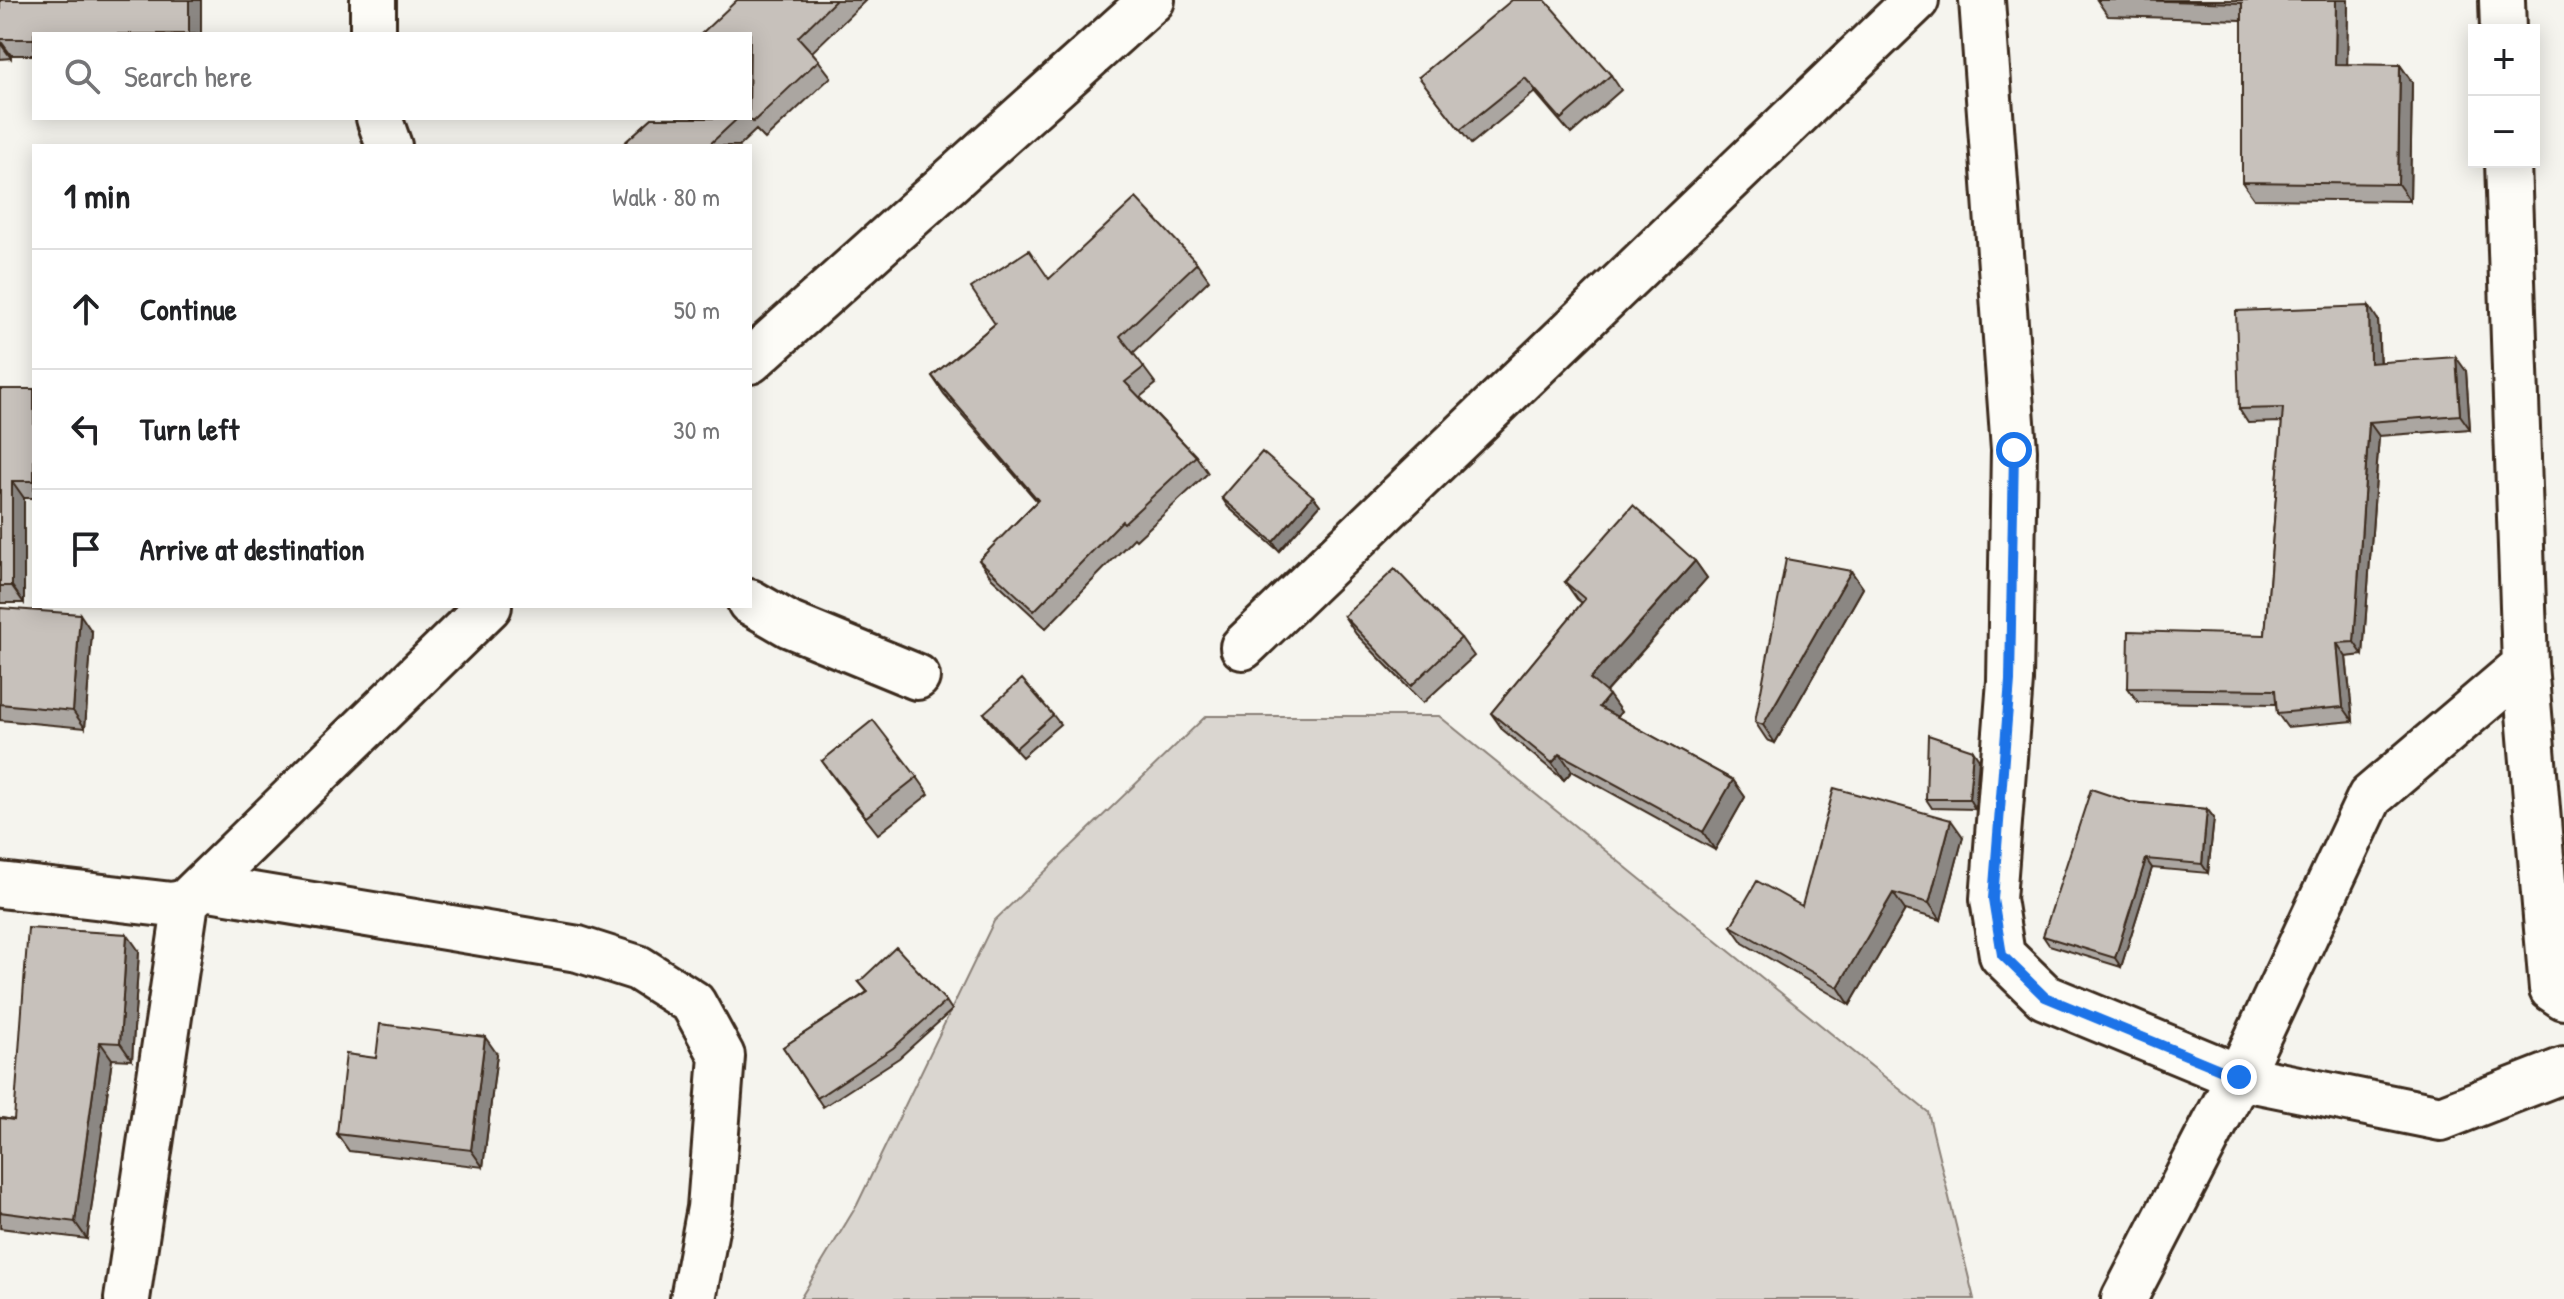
<!DOCTYPE html>
<meta charset="utf-8">
<style>
:root{--surface:#fff;--page:#f6f6f6;--text:#202124;--muted:#757577;--line:#e0e0e0}
body{margin:0;font-family:"Patrick Hand",sans-serif;background:var(--page);color:var(--text)}
.controls{position:absolute;right:24px;top:24px;display:grid;overflow:hidden;border-radius:0px;box-shadow:0 4px 20px #0003}
.controls button{width:72px;height:72px;display:grid;place-items:center;padding:0;border:0;border-bottom:2px solid var(--line);background:var(--surface);color:var(--text);font:40px sans-serif}
.stop{position:absolute;width:24px;height:24px;margin:-18px;border:6px solid #1a73e8;border-radius:50%;background:#fff}
.stop.end{background:#1a73e8;border-color:#fff;box-shadow:0 2px 8px #0008}
.list{margin:0;padding:0;list-style:none}
h2{display:flex;justify-content:space-between;align-items:center;height:104px;margin:0;padding:0 32px;font-size:34px}
h2 small{font-size:26px;font-weight:400;color:var(--muted)}
.list li{display:grid;grid-template-columns:52px 1fr auto;gap:24px;align-items:center;box-sizing:border-box;height:120px;padding:0 32px;border-top:2px solid var(--line)}
.list b{display:block;font-size:30px;white-space:nowrap}
.list em{font-size:26px;font-style:normal;color:var(--muted)}
.icon{flex:none;width:44px;height:44px;fill:none;stroke:currentColor;stroke-width:2;stroke-linecap:round;stroke-linejoin:round}
.map{position:relative;flex:none;width:2564px;height:1299px;overflow:hidden}
.search{position:absolute;background:var(--surface);box-shadow:0 4px 20px #0003;left:32px;top:32px;width:720px;height:88px;display:flex;align-items:center;gap:20px;box-sizing:border-box;padding:0 28px;border-radius:0px;color:var(--muted);font-size:30px}
.panel{position:absolute;background:var(--surface);box-shadow:0 4px 20px #0003;left:32px;top:144px;width:720px;height:464px;border-radius:0px}
.map>svg:first-child{display:block}
.green{fill:#dad6d0;stroke:#8a8077;stroke-width:2}
.lines{fill:none;stroke-linecap:round;stroke-linejoin:round}
.minor-casing{stroke:#3b2a1e;stroke-width:50}
.minor{stroke:#fdfcf7;stroke-width:44}
.wall{fill:#aba6a1;stroke:#3b2a1e;stroke-width:2}
.shaded-wall{fill:#8b8783;stroke:#3b2a1e;stroke-width:2}
.building{fill:#c7c1bb;stroke:#3b2a1e;stroke-width:2}
.route{stroke:#1a73e8;stroke-width:10}
</style>
<div class="map">
<svg width="2564" height="1299" viewBox="0 0 2564 1299">
<rect width="100%" height="100%" fill="#f5f4ee"/>
<filter id="ink" filterUnits="userSpaceOnUse"><feTurbulence type="fractalNoise" baseFrequency=".0125" numOctaves="2"/><feDisplacementMap in="SourceGraphic" scale="16" xChannelSelector="R" yChannelSelector="G"/><feConvolveMatrix kernelMatrix="1 2 1 2 8 2 1 2 1" color-interpolation-filters="sRGB"/></filter>
<g filter="url(#ink)">
<!-- green -->
<path class="green" d="M 1206,716 L 1439,716 L 1928,1112 L 1974,1299 L 800,1299 L 857,1205 L 994,921 Z"/>
<g class="lines">
<defs>
<path id="minor" d="M 373,0 L 373,34
M 1982,0 L 2014,450 L 2010,681 L 1993,899 L 2002,955 L 2045,997 L 2239,1077 L 2124,1299
M 2502,0 L 2503,30
M 379,118 L 389,146
M 2508,162 L 2525,665 L 2552,989 L 2564,997
M 750,361 L 1152,0
M 750,602 L 790,625 L 917,677
M 1243,647 L 1916,0
M 2525,665 L 2370,797 L 2239,1077 L 2441,1118 L 2564,1070
M 0,885 L 172,905 L 186,902 L 489,606
M 204,887 L 578,949 L 638,968 L 693,1003 L 722,1056 L 710,1208 L 693,1299
M 127,1299 L 186,902"/>
</defs>
<!-- minor casing -->
<use href="#minor" class="minor-casing"/>
<!-- minor -->
<use href="#minor" class="minor"/>
</g>
<!-- wall -->
<path class="wall" d="M 0,0 L 201,0 L 201,34 L 34,34 L 34,55 L 11,55 L 11,58 L 0,59 Z
M 737,0 L 866,0 L 812,52 L 831,77 L 765,139 L 756,130 L 739,146 L 621,146 L 652,118 L 750,118 Z
M 2097,0 L 2348,0 L 2347,65 L 2400,65 L 2412,82 L 2410,201 L 2254,199 L 2242,182 L 2242,20 L 2108,16 Z
M 1611,75 L 1621,90 L 1571,134 L 1535,92 L 1471,144 L 1419,77 Z
M 1197,263 L 1209,280 L 1133,353 L 1156,384 L 1140,397 L 1196,456 L 1208,473 L 1136,540 L 1134,538 L 1046,628 L 991,577 L 979,560 L 1037,501 L 944,394 L 932,376 L 1049,279 Z
M 2378,320 L 2380,362 L 2466,371 L 2470,429 L 2379,436 L 2363,655 L 2346,657 L 2353,721 L 2287,727 L 2277,713 L 2276,704 L 2138,702 L 2128,688 L 2265,635 L 2282,422 L 2248,423 L 2239,409 Z
M 0,389 L 34,389 L 34,498 L 24,498 L 24,603 L 0,603 Z
M 1313,496 L 1320,505 L 1279,551 L 1228,507 L 1222,498 Z
M 1695,561 L 1707,578 L 1606,692 L 1621,712 L 1617,717 L 1733,780 L 1745,797 L 1715,850 L 1572,771 L 1564,780 L 1503,730 L 1491,713 L 1582,603 L 1577,599 L 1565,582 Z
M 1851,571 L 1863,588 L 1775,743 L 1767,740 L 1755,722 Z
M 0,608 L 92,632 L 85,728 L 0,720 Z
M 1344,616 L 1461,638 L 1474,656 L 1423,703 L 1356,634 Z
M 984,713 L 1053,715 L 1060,724 L 1022,757 L 990,722 Z
M 1979,759 L 1975,809 L 1932,808 L 1926,799 Z
M 822,761 L 917,777 L 929,794 L 878,834 L 834,778 Z
M 2130,802 L 2207,809 L 2214,818 L 2208,873 L 2152,868 L 2121,967 L 2049,945 L 2043,936 Z
M 1963,837 L 1941,920 L 1905,910 L 1850,1005 L 1743,943 L 1731,926 L 1802,906 Z
M 139,951 L 132,1060 L 112,1059 L 87,1239 L 0,1228 L 0,1118 L 14,1120 Z
M 859,982 L 946,1001 L 952,1010 L 899,1058 L 823,1107 L 783,1047 L 867,992 Z
M 497,1054 L 483,1167 L 349,1151 L 337,1134 Z"/>
<!-- shaded-wall -->
<path class="shaded-wall" d="M 189,0 L 201,0 L 201,34 L 189,34 Z
M 2336,0 L 2348,0 L 2347,82 L 2335,64 Z
M 0,40 L 11,55 L 11,58 L 0,43 Z
M 2400,65 L 2412,82 L 2410,201 L 2398,184 Z
M 2369,306 L 2378,320 L 2380,376 L 2370,363 Z
M 2456,357 L 2466,371 L 2470,429 L 2460,415 Z
M 2369,422 L 2379,436 L 2363,655 L 2354,642 Z
M 12,481 L 24,498 L 24,603 L 12,586 Z
M 1313,496 L 1320,505 L 1279,551 L 1273,542 Z
M 1695,561 L 1707,578 L 1602,696 L 1590,679 Z
M 1851,571 L 1863,588 L 1775,743 L 1763,725 Z
M 80,614 L 92,632 L 85,728 L 73,711 Z
M 2337,643 L 2346,657 L 2353,721 L 2343,707 Z
M 1609,695 L 1621,712 L 1611,724 L 1599,707 Z
M 1973,750 L 1979,759 L 1975,809 L 1969,799 Z
M 1560,754 L 1572,771 L 1564,780 L 1552,763 Z
M 1733,780 L 1745,797 L 1715,850 L 1703,832 Z
M 2207,809 L 2214,818 L 2208,873 L 2202,864 Z
M 1951,820 L 1963,837 L 1941,920 L 1929,903 Z
M 2146,859 L 2152,868 L 2121,967 L 2115,958 Z
M 1893,893 L 1905,910 L 1850,1005 L 1838,987 Z
M 127,934 L 139,951 L 132,1060 L 120,1043 Z
M 485,1037 L 497,1054 L 483,1167 L 471,1150 Z
M 100,1042 L 112,1059 L 87,1239 L 75,1222 Z"/>
<!-- building -->
<path class="building" d="M 0,0 L 189,0 L 189,34 L 34,34 L 34,39 L 0,39 Z
M 737,0 L 836,0 L 798,37 L 819,60 L 753,122 L 749,118 L 750,34 L 701,34 Z
M 1512,0 L 1545,0 L 1611,75 L 1561,119 L 1525,78 L 1460,130 L 1419,77 Z
M 2128,0 L 2336,0 L 2335,64 L 2400,65 L 2398,184 L 2242,182 L 2242,3 Z
M 652,118 L 738,118 L 708,146 L 621,146 Z
M 1136,198 L 1197,263 L 1120,336 L 1144,367 L 1125,382 L 1196,456 L 1124,523 L 1122,521 L 1034,611 L 979,560 L 1038,500 L 932,376 L 995,324 L 971,288 L 1029,250 L 1049,279 Z
M 2369,306 L 2370,363 L 2456,357 L 2460,415 L 2369,422 L 2354,642 L 2337,643 L 2343,707 L 2277,713 L 2275,690 L 2128,688 L 2129,631 L 2265,635 L 2283,408 L 2239,409 L 2236,311 Z
M 0,389 L 34,389 L 34,481 L 12,481 L 12,586 L 0,586 Z
M 1262,452 L 1313,496 L 1273,542 L 1222,498 Z
M 1633,505 L 1695,561 L 1590,679 L 1609,695 L 1599,707 L 1733,780 L 1703,832 L 1560,754 L 1552,763 L 1491,713 L 1585,599 L 1565,582 Z
M 1786,559 L 1851,571 L 1763,725 L 1755,722 Z
M 1395,569 L 1461,638 L 1411,686 L 1344,616 Z
M 0,608 L 80,614 L 73,711 L 0,704 Z
M 1022,679 L 1053,715 L 1016,748 L 984,713 Z
M 873,720 L 917,777 L 866,817 L 822,761 Z
M 1928,735 L 1973,750 L 1969,799 L 1926,799 Z
M 1834,788 L 1951,820 L 1929,903 L 1893,893 L 1838,987 L 1731,926 L 1757,881 L 1802,906 Z
M 2091,789 L 2130,802 L 2207,809 L 2202,864 L 2146,859 L 2115,958 L 2043,936 Z
M 28,928 L 127,934 L 120,1043 L 100,1042 L 75,1222 L 0,1212 L 0,1118 L 14,1120 Z
M 896,947 L 946,1001 L 893,1048 L 817,1098 L 783,1047 L 868,992 L 859,982 Z
M 380,1024 L 485,1037 L 471,1150 L 337,1134 L 346,1054 L 376,1058 Z"/>
</g>
<g class="lines" filter="url(#ink)">
<!-- route -->
<path class="route" d="M 2014,450 L 2010,681 L 1993,899 L 2002,955 L 2045,997 L 2239,1077"/>
</g>
</svg>
<div class="controls">
<button>+</button>
<button>−</button>
</div>
<div class="stop" style="left:2014px;top:450px"></div>
<div class="stop end" style="left:2239px;top:1077px"></div>
<div class="search"><svg class="icon" aria-label="search" viewBox="0 0 24 24"><circle cx="10" cy="10" r="6"/><path d="M15 15l6 6"/></svg>Search here</div>
<section class="panel">
<h2>1 min<small>Walk · 80 m</small></h2>
<ul class="list">
<li><svg class="icon" aria-label="ahead" viewBox="0 0 24 24"><path d="M12 20V5M6 11l6-6 6 6"/></svg><div><b>Continue</b></div><em>50 m</em></li>
<li><svg class="icon" aria-label="left" viewBox="0 0 24 24"><path d="M17 20v-9H6M10 6l-5 5 5 5"/></svg><div><b>Turn left</b></div><em>30 m</em></li>
<li><svg class="icon" aria-label="arrive" viewBox="0 0 24 24"><path d="M6 21V4h12l-3 4 3 4H6"/></svg><div><b>Arrive at destination</b></div></li>
</ul>
</section>
</div>
